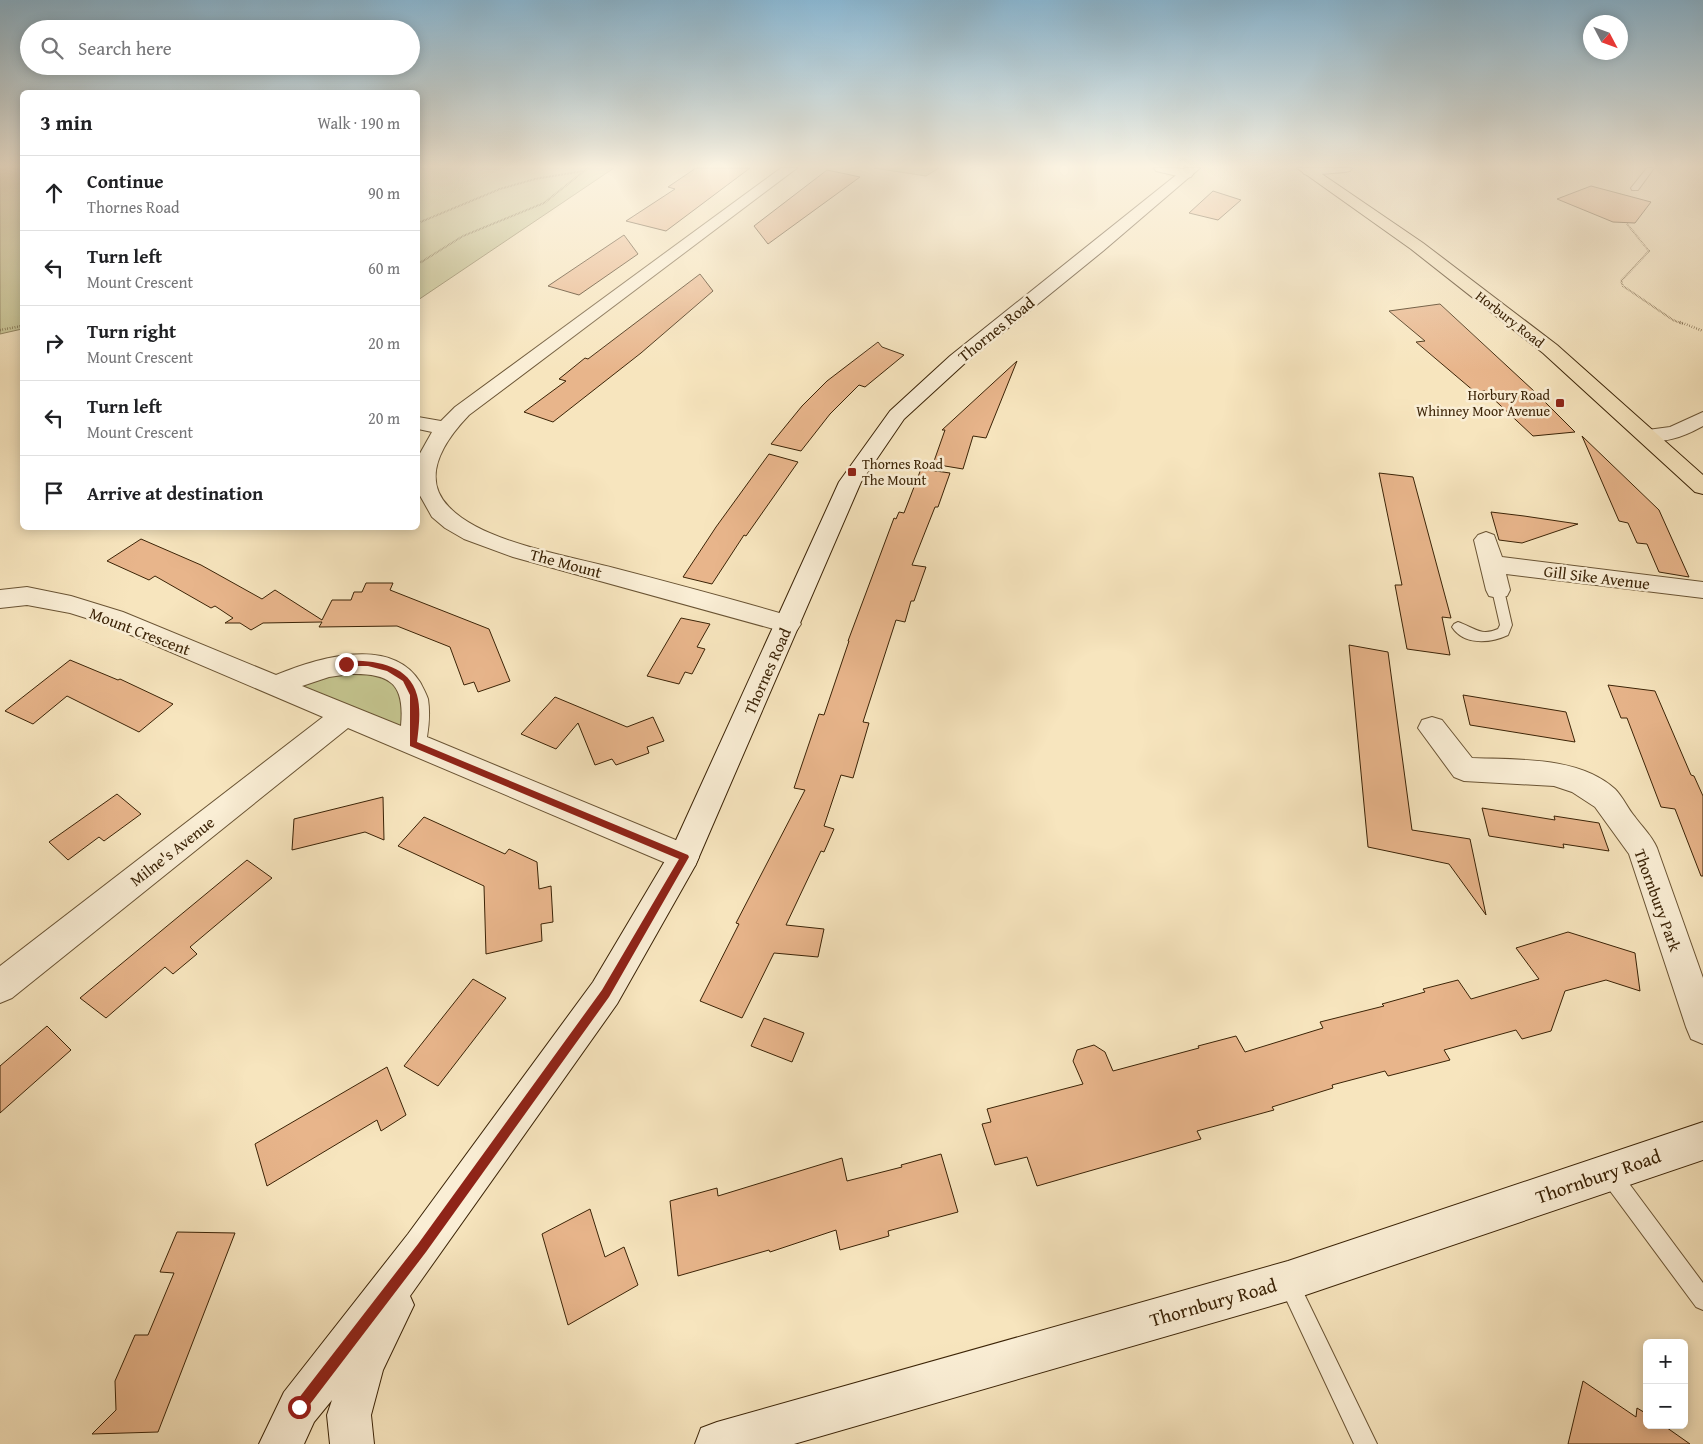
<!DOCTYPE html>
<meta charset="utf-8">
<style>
:root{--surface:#fff;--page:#f2f2f2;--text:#202124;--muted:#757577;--line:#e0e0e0}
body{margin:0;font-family:"Gentium Book Plus",serif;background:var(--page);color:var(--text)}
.controls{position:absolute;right:15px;bottom:15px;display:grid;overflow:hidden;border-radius:8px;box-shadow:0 2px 12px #0003}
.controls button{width:45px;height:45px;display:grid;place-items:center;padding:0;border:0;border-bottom:1px solid var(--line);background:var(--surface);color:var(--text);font:25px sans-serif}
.compass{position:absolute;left:1583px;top:15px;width:45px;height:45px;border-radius:50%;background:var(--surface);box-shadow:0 2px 12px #0003;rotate:131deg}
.stop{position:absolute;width:15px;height:15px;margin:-11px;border:4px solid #8f2418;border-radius:50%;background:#fff}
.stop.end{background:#8f2418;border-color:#fff;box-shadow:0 1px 5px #0008}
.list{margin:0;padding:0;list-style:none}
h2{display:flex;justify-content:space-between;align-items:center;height:65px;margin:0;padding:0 20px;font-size:21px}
h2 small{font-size:16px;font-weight:400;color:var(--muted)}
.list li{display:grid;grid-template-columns:32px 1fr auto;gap:15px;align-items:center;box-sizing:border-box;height:75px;padding:0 20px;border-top:1px solid var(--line)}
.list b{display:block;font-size:19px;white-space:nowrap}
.list p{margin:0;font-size:16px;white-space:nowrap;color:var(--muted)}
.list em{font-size:16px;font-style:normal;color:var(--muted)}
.icon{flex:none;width:28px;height:28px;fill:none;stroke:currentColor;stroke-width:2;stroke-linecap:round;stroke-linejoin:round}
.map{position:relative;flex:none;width:1703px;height:1444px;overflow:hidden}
.search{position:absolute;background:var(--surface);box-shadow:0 2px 12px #0003;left:20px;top:20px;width:400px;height:55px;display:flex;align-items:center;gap:12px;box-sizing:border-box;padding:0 18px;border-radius:28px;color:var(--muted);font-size:19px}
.panel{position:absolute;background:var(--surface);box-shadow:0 2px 12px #0003;left:20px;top:90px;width:400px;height:440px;border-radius:8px}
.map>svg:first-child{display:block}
.green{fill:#c3c38d;stroke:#7f734a}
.building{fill:#e8b58b;stroke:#3b2306}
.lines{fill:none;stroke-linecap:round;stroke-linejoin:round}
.lane-casing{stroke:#6a5434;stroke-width:2}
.street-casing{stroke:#6a5434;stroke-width:2}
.secondary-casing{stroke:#3b2306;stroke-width:2}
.highway-casing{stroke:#3b2306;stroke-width:2}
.path-far1{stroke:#3b2306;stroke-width:2;stroke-dasharray:0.5 1;stroke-linecap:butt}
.path{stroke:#3b2306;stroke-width:2.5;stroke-dasharray:0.5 2;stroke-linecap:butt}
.lane{fill:#faeed5;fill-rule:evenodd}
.street{fill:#faeed5;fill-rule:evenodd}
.secondary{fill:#faeed5;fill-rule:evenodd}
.highway{fill:#f7e5be;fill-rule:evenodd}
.route{fill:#8f2418}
.poi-dot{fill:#8f2418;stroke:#faeed5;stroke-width:2}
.labels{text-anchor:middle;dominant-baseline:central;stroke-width:5;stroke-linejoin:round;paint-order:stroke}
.far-street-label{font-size:14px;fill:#3b2306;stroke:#faeed5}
.far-poi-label{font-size:14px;fill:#3b2306;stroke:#faeed5;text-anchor:end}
.street-label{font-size:16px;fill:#3b2306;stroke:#faeed5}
.near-street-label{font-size:19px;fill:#3b2306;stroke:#faeed5}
</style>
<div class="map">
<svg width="1703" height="1444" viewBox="0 0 1703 1444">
<rect width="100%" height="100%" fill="#f7e5be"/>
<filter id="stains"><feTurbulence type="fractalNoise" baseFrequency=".004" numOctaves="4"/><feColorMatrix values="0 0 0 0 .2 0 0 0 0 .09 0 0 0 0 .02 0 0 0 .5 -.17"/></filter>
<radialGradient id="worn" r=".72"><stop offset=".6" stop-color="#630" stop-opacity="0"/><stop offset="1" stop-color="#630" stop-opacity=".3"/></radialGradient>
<!-- green -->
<path class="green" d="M 0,168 L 22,168 L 22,329 L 0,334 Z
M 418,168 L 614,168 L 418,300 Z
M 874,168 L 939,168 L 926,176 Z
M 326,667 L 406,679 L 413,743 L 275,686 Z"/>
<!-- building -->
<path class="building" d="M 696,168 L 750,168 L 666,231 L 626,221 L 675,189 L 668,187 Z
M 827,170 L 860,177 L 768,244 L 754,226 Z
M 1591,186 L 1651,202 L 1635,223 L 1613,222 L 1557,199 Z
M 1213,191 L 1241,200 L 1218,220 L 1189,213 Z
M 624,235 L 638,254 L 579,295 L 548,286 Z
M 700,274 L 713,291 L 641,353 L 553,422 L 524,412 L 566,381 L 559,379 L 585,358 L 588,359 Z
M 1440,304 L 1535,392 L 1575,432 L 1533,436 L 1485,391 L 1475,392 L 1416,342 L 1425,341 L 1389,311 Z
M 878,342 L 882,347 L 904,355 L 865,387 L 859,385 L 830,414 L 801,451 L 771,444 L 802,406 L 827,381 Z
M 1017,361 L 986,438 L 973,436 L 963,469 L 933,464 L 945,430 L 942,430 Z
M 1582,436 L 1659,510 L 1689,577 L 1659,572 L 1647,544 L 1637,543 L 1628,523 L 1619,521 Z
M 769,454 L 798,462 L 746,536 L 744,535 L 712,584 L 683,577 L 716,527 Z
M 921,469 L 950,473 L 938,507 L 935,507 L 912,565 L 926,567 L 914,601 L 911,601 L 905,622 L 896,620 L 863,722 L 869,723 L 853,778 L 841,775 L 824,826 L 834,829 L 824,852 L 821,851 L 786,925 L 824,929 L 818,957 L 774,953 L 742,1018 L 700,1001 L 739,924 L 736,923 L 805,790 L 794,788 L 819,714 L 824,715 L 849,641 L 848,641 L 894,518 L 896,519 L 899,512 L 904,513 Z
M 1379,473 L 1413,477 L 1451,618 L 1442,617 L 1450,655 L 1407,649 L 1395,585 L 1402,585 Z
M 1491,512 L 1524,516 L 1578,524 L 1522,543 L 1499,540 Z
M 141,539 L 201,565 L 262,599 L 275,590 L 322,620 L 332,600 L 351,600 L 354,592 L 362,592 L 366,583 L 393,583 L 390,590 L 489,629 L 510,681 L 478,692 L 474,682 L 464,685 L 450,647 L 397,626 L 319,627 L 322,622 L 263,623 L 251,630 L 240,623 L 225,623 L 233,618 L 215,606 L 211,608 L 155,576 L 149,580 L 107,561 Z
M 681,618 L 710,624 L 697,647 L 705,649 L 692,674 L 685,672 L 679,684 L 647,676 Z
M 1349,645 L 1388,652 L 1412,830 L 1470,839 L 1486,915 L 1449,864 L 1368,847 Z
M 70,660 L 118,680 L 120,679 L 173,704 L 139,732 L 67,696 L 33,724 L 5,711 Z
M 1608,685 L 1655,691 L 1691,775 L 1694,776 L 1703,796 L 1703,876 L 1701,876 L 1675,809 L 1661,807 L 1627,718 L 1621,718 Z
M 1463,695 L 1566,712 L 1575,742 L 1470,725 Z
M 555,697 L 627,727 L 653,717 L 664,741 L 647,747 L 649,753 L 616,765 L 612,759 L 595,765 L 578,723 L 556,749 L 521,734 Z
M 117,794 L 141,814 L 104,841 L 99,837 L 68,860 L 49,842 Z
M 383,797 L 384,840 L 365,832 L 292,850 L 294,819 Z
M 1482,808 L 1555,820 L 1554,816 L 1599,823 L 1609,851 L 1563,844 L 1564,848 L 1489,836 Z
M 424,817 L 505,854 L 509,849 L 537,862 L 539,889 L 551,886 L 553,922 L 541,924 L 542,941 L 486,954 L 484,886 L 398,846 Z
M 247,860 L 272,878 L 190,947 L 197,954 L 173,974 L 165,967 L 106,1018 L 80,998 Z
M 1568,932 L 1635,953 L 1640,991 L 1606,980 L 1565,991 L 1551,1031 L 1522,1039 L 1516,1030 L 1444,1050 L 1450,1060 L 1388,1076 L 1385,1071 L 1332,1085 L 1333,1088 L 1272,1107 L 1274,1110 L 1197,1131 L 1201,1139 L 1037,1186 L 1027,1157 L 995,1165 L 982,1124 L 991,1122 L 987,1109 L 1083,1084 L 1073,1061 L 1077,1050 L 1094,1045 L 1105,1052 L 1113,1071 L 1199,1048 L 1198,1046 L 1236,1036 L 1245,1052 L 1323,1028 L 1320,1022 L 1384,1006 L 1382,1004 L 1425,992 L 1423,989 L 1458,980 L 1471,999 L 1539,979 L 1516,948 Z
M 473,979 L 506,998 L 438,1086 L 404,1066 Z
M 764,1018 L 804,1033 L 792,1062 L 751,1046 Z
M 47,1026 L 71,1050 L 0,1113 L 0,1066 Z
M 387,1067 L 406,1115 L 381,1131 L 377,1120 L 267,1186 L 255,1144 Z
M 941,1154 L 958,1212 L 888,1231 L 889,1236 L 840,1250 L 836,1230 L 770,1252 L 769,1250 L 678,1276 L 670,1201 L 717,1188 L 718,1196 L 842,1158 L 847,1181 L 902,1167 L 901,1165 Z
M 590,1209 L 605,1257 L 624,1247 L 638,1285 L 568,1325 L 542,1234 Z
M 177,1232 L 235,1233 L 158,1432 L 92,1434 L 116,1410 L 115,1381 L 135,1335 L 148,1335 L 174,1273 L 160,1272 Z
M 1583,1381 L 1636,1417 L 1637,1408 L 1647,1414 L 1647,1425 L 1663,1425 L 1690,1444 L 1568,1444 Z"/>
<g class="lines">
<defs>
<path id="lane" d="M 1647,168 L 1654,168 L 1638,190 L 1632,190 L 1631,188 Z
M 1498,586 L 1504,590 L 1512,625 L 1508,635 C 1491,643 1464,646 1452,627 L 1454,624 L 1458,622 C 1473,627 1481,637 1498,629 L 1500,625 L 1492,590 Z
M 1609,1163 L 1616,1166 L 1703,1283 L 1703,1310 L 1696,1307 L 1602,1180 L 1599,1173 L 1602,1166 Z
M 1288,1272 L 1295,1275 L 1377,1444 L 1354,1444 L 1278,1282 L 1281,1275 Z"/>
<path id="street" d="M 781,168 L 797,168 L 469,415 C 446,439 419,477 449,507 C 482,542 568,556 614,568 C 675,584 736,600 797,618 L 801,624 L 797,630 L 788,633 L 513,557 L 464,539 L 445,528 L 432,517 L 418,492 L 418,457 L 432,432 L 418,429 L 418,417 L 441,421 L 455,407 Z
M 1154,168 L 1177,168 L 1191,171 L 1193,174 L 1191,177 L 1186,178 L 1156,171 Z
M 1304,168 L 1352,168 L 1350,171 L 1345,172 L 1309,175 L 1304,174 L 1302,171 Z
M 1703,412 L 1703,426 C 1683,437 1662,445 1640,439 L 1637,435 L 1640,431 L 1670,427 Z
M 1486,532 L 1494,535 L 1502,557 L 1703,582 L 1703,598 L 1506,574 L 1510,590 L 1507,596 L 1498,598 L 1489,596 L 1486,590 L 1474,540 L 1478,535 Z
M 27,587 L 71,596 L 123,612 L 276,675 C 317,658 391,635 420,682 C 423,688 426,693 428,699 C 430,712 429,725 427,737 L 695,848 L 699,857 L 695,866 L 684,870 L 673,866 L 348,728 L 12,998 L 0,1003 L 0,966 L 323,717 L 105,624 L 70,613 L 27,605 L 0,608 L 0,590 ZM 350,674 C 391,673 405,684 401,726 L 302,686 L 329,677 Z
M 1432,717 L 1442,720 L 1472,758 C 1517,760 1579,756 1615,789 C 1623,797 1628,809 1635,817 C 1643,828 1652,836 1657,848 L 1703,978 L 1703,1044 L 1691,1039 L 1686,1027 L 1629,854 L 1595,807 L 1572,792 L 1554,786 L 1464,781 L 1454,777 L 1418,728 L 1422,720 Z"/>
<path id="secondary" d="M 1185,168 L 1200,168 L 1103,251 L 964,364 L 904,419 L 861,482 L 695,866 L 617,1004 L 410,1296 L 414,1305 L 383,1370 L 371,1415 L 374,1444 L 330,1444 L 327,1415 L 332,1400 L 314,1422 L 304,1444 L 259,1444 L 284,1392 L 408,1234 L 593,982 L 672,849 L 839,482 L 890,411 L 950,356 Z
M 1703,1122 L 1703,1160 L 1288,1301 L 794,1444 L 695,1444 L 701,1428 L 717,1422 L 1288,1261 Z"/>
<path id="highway" d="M 1297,168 L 1313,168 L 1423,243 L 1557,345 L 1703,475 L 1703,494 L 1695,492 L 1543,353 L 1411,249 Z"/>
</defs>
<!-- lane casing -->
<use href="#lane" class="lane-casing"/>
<!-- street casing -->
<use href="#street" class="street-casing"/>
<!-- secondary casing -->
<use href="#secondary" class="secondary-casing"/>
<!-- highway casing -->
<use href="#highway" class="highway-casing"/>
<!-- path-far1 -->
<path class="path-far1" d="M 418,223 L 500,189 L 535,179 L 583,171
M 1627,224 L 1649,251 L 1621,281 L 1623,286 L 1673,320 L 1683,324
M 418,264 L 463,236 L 544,203 L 588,168"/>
<!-- path -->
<path class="path" d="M 1680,322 L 1703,331
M 0,330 L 22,326"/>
<!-- lane -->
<use href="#lane" class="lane"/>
<!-- street -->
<use href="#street" class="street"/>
<!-- secondary -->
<use href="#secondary" class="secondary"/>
<!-- highway -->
<use href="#highway" class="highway"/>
</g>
<!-- sky -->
<linearGradient id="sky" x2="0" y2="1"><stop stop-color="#8ab8d4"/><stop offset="0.45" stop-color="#fbf3e2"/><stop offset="1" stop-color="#fbf3e2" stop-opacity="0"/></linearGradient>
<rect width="1703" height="370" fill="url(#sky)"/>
<!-- route -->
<path class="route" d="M 346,661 C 373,660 409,664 417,695 C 421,709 419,727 417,742 L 688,855 L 689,857 L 609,997 L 426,1252 L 304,1412 L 299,1414 L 295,1412 L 293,1407 L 295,1403 L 418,1244 L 602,990 L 679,859 L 410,746 L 410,695 L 403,681 L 387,671 L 368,666 L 343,666 L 342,664 Z"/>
<!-- markers -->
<g class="poi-dot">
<rect x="1555" y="398" width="10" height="10" rx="2.5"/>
<rect x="847" y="467" width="10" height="10" rx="2.5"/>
</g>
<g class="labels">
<!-- far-street labels -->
<g class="far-street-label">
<text transform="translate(1510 319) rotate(38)">Horbury Road</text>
</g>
<!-- far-poi labels -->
<g class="far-poi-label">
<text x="1550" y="395">Horbury Road<tspan x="1550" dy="16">Whinney Moor Avenue</tspan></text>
<text x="862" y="464" text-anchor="start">Thornes Road<tspan x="862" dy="16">The Mount</tspan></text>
</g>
<!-- street labels -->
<g class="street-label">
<text transform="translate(996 329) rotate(-39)">Thornes Road</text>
<text transform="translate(566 563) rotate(15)">The Mount</text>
<text transform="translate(1597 577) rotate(7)">Gill Sike Avenue</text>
<text transform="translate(140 631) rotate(21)">Mount Crescent</text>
<text transform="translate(767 671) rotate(-66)">Thornes Road</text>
<text transform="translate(172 851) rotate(-38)">Milne's Avenue</text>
<text transform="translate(1658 900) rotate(70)">Thornbury Park</text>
</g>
<!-- near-street labels -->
<g class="near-street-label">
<text transform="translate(1598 1176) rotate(-19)">Thornbury Road</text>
<text transform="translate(1213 1302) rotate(-16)">Thornbury Road</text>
</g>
</g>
<rect width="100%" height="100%" filter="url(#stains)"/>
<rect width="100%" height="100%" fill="url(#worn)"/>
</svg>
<div class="controls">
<button>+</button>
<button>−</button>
</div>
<svg class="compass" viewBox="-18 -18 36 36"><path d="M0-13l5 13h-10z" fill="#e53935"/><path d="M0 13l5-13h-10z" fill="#757577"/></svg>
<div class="stop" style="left:299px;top:1407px"></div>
<div class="stop end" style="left:346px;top:664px"></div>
<div class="search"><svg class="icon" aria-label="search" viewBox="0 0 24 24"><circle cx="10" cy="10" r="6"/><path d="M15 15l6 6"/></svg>Search here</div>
<section class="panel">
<h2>3 min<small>Walk · 190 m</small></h2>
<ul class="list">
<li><svg class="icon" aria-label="ahead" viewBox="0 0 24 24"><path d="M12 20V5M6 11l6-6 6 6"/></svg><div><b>Continue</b><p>Thornes Road</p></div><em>90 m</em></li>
<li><svg class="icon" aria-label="left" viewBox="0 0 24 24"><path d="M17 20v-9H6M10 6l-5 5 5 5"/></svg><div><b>Turn left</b><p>Mount Crescent</p></div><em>60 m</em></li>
<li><svg class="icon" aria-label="right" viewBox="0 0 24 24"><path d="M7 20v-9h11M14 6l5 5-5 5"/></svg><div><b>Turn right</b><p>Mount Crescent</p></div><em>20 m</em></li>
<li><svg class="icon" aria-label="left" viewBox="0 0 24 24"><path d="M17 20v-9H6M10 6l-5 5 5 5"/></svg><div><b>Turn left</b><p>Mount Crescent</p></div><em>20 m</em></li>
<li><svg class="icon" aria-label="arrive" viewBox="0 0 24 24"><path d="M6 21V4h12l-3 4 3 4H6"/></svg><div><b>Arrive at destination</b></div></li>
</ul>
</section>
</div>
